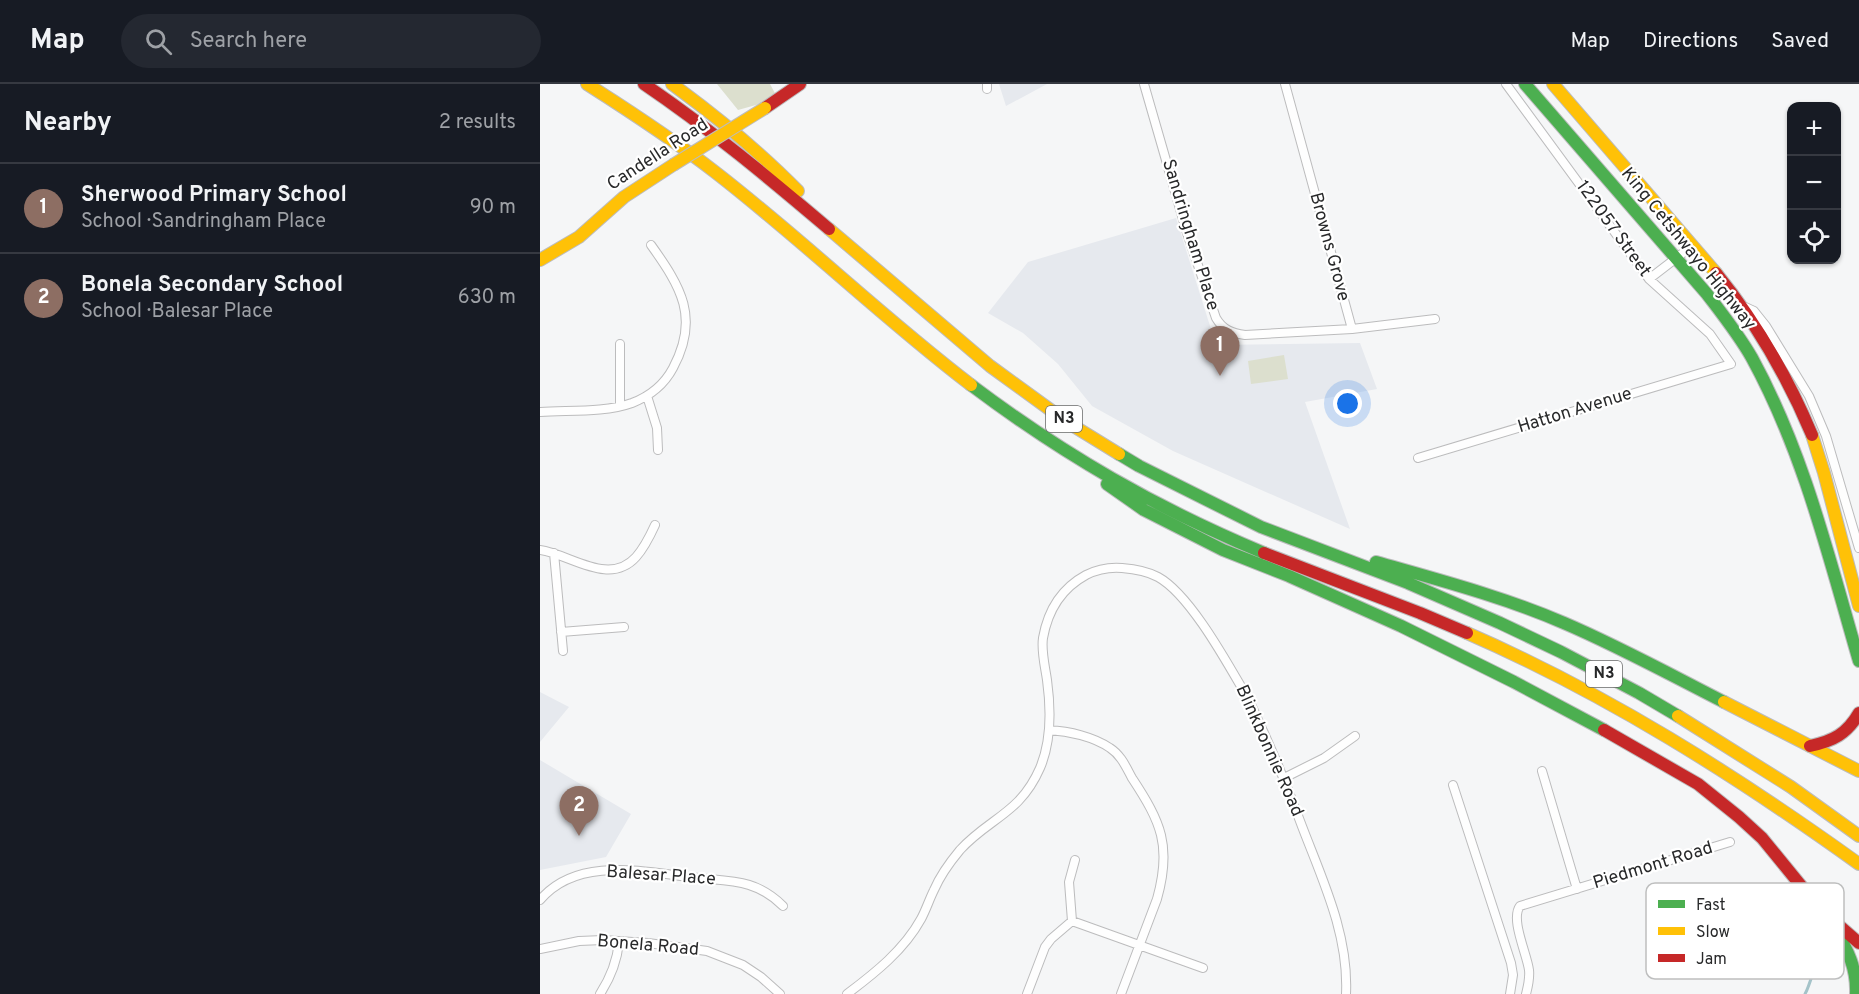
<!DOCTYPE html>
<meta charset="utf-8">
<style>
:root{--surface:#171b24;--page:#242831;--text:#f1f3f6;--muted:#9ea1a6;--line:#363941;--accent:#707172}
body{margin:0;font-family:Overpass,sans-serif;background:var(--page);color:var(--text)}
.controls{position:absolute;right:18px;top:18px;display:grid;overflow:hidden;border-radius:12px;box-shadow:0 2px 4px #0004}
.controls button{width:54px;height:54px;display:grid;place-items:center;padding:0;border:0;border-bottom:2px solid var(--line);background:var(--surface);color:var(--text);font:30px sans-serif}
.you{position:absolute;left:808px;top:320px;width:21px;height:21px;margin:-15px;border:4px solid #fff;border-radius:50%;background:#1a73e8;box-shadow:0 0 0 9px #1a73e833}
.badge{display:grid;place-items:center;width:39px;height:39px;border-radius:50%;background:var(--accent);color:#fff;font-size:20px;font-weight:700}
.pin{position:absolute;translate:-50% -50px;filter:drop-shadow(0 2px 3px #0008)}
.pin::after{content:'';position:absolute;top:32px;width:21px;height:18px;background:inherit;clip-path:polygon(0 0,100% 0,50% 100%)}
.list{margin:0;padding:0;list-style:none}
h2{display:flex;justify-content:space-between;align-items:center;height:78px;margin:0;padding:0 24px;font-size:26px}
h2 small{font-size:20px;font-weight:400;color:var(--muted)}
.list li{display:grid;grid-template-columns:39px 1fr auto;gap:18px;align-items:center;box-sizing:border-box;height:90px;padding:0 24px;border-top:2px solid var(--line)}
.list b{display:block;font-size:22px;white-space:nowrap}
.list p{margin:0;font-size:20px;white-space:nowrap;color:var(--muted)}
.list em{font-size:20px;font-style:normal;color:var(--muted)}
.icon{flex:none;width:33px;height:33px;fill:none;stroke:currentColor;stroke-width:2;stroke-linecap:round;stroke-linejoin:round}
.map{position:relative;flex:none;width:1319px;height:910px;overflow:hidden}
header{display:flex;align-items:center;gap:36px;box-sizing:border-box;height:84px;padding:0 30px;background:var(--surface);border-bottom:2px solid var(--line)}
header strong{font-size:28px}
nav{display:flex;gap:33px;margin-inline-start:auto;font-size:21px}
.search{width:420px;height:54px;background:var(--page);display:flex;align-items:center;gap:15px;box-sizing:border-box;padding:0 21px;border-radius:33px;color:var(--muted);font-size:22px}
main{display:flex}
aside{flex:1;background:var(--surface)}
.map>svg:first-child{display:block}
.built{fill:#e6e9ee}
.green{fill:#dcdfce}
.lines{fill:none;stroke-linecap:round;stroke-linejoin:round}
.stream{stroke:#a4c3c9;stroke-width:3}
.street-casing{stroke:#bcbcbd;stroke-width:10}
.fast-casing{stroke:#bcbcbd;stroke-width:14}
.slow-casing{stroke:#bcbcbd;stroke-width:14}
.jam-casing{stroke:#bcbcbd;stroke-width:14}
.street{stroke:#fefefe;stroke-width:8}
.fast{stroke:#4caf50;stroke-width:12}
.slow{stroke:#ffc107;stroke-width:12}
.jam{stroke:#c62828;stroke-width:12}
.slow-bridge-casing{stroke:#bcbcbd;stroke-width:14;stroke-linecap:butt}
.slow-bridge{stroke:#ffc107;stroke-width:12}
.labels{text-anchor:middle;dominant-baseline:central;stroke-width:4.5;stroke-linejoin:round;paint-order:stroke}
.shield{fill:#fff;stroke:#68696a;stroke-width:1.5}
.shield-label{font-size:16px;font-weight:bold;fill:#28292a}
.street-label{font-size:18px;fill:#28292a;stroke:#fff}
.key{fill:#fff;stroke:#bebfbf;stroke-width:1.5}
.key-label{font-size:16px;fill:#28292a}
</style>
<header>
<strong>Map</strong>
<div class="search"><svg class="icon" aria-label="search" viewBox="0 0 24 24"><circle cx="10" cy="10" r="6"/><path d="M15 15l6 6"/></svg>Search here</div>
<nav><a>Map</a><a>Directions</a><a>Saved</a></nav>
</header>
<main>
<aside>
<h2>Nearby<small>2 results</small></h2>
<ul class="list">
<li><span class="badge" style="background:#8d6e63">1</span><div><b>Sherwood Primary School</b><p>School · Sandringham Place</p></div><em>90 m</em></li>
<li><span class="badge" style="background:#8d6e63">2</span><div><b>Bonela Secondary School</b><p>School · Balesar Place</p></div><em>630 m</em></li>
</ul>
</aside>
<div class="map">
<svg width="1319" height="910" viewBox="0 0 1319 910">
<rect width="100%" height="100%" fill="#f5f6f7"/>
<!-- built -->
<path class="built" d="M 459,0 L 507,0 L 466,22 Z
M 636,134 L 676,261 L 820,259 L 837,305 L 765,318 L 810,445 L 633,367 L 552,322 L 518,280 L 483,249 L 448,229 L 488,178 Z
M 0,608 L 29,623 L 0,658 Z
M 0,676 L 91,730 L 66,773 L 0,786 Z"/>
<!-- green -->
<path class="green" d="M 177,0 L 230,0 L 238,15 L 198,26 Z
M 744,271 L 748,295 L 711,300 L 708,277 Z"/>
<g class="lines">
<!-- stream -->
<path class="stream" d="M 1265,910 C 1272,898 1276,870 1285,863 C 1287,861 1291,861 1294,859"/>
<defs>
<path id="street" d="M 447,0 L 447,5
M 604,0 L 647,149 L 676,234 C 683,246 692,249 705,251 L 812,245 L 895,235
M 745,0 L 812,245
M 1109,195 L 1152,162
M 1201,221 L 1214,227 L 1226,242 L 1269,312 L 1286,352 L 1319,464
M 80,260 L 80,321
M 107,312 L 117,344 L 118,366
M 0,328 C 29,326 64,329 92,319 C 110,312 124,301 133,284 C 160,234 141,203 111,161
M 878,374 L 1191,280 L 1170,250 L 1109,195 L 966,0
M 0,466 C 30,470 69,503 96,473 C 104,464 110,452 115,441
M 14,469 L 23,567
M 21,548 L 84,543
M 509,646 C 529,647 554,653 570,664 C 581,671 586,683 592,694 C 621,738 632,762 617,815 L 581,910
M 1002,687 L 1037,805
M 744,694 L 784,674 L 815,652
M 913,701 L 971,879 L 973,891 L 970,910
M 0,816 C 36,773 100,787 149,793 C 187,798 214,793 243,822
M 532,837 L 529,798 L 535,776
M 0,865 L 39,857 L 63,856 L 108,859 L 167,867 L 203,881 L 221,893 L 240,910
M 60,910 C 71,893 77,878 79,858
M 307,910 C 335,889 364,866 381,835 C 386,826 389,816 394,806 C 400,792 410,778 420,766 C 449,734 480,730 500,684 C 512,656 511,625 507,596 C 505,582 501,567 503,554 C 508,526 522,504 546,491 C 558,485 570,483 582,484 C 595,485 607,487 618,493 C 649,510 685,575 703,606 C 712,620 717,635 724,649 C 737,678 749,707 760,737 C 781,793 809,849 806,910
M 487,910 L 505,863 L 511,855 L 532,837 L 663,884
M 986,910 C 988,902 990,895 989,886 C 987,870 970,835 980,822 L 1190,758"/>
<path id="fast" d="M 985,0 L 1167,210 C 1183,231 1199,251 1212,274 C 1264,369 1289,474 1319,577
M 431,301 C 524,371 616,424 724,469
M 579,370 L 599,382 L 721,443 L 868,499 L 960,539 L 1021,568 L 1099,609 L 1138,632
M 567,400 L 604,426 L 683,466 L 749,492 L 861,542 L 974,598 L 1064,646
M 836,478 C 899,496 964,513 1024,539 C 1078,562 1131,591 1184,618
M 1294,845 C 1308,865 1317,885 1316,910"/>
<path id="slow" d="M 47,0 C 91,28 134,56 175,88 C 263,156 343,234 431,301
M 132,0 C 177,33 219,67 258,107
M 1013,0 L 1176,189
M 289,145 L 450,282 L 527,338 L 579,370
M 0,176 L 39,153 L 84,113 L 133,81
M 1272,351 L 1284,389 L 1319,522
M 927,549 C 1067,610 1195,691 1319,780
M 1184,618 L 1319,687
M 1138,632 L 1251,703 L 1319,752"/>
<path id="jam" d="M 104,0 C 169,44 229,94 289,145
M 225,24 L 260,0
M 1176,189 C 1215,237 1248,294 1272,351
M 724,469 L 880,529 L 927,549
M 1064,646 L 1158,700 L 1199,733 L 1222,754 L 1280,825 L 1319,859
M 1270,662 C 1293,657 1307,650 1319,629"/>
</defs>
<!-- street casing -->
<use href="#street" class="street-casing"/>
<!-- fast casing -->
<use href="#fast" class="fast-casing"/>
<!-- slow casing -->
<use href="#slow" class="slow-casing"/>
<!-- jam casing -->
<use href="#jam" class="jam-casing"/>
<!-- street -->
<use href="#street" class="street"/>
<!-- fast -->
<use href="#fast" class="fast"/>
<!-- slow -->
<use href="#slow" class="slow"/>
<!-- jam -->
<use href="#jam" class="jam"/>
<defs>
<path id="slow-bridge" d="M 133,81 L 225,24"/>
</defs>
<!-- slow-bridge casing -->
<use href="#slow-bridge" class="slow-bridge-casing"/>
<!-- slow-bridge -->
<use href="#slow-bridge" class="slow-bridge"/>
</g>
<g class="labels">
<!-- shield labels -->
<g class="shield">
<rect x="506" y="322" width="36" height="26" rx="4.5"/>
<rect x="1046" y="577" width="36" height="26" rx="4.5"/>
</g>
<g class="shield-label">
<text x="524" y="335">N3</text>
<text x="1064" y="590">N3</text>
</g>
<!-- street labels -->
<g class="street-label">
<text transform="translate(118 71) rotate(-33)">Candella Road</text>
<text transform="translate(1073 145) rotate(54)">122057 Street</text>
<text transform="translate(650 151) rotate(73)">Sandringham Place</text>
<text transform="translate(789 163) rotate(75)">Browns Grove</text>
<text transform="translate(1148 165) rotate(51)">King Cetshwayo Highway</text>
<text transform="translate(1035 327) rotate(-17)">Hatton Avenue</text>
<text transform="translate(729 667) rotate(66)">Blinkbonnie Road</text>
<text transform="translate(1113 782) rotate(-17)">Piedmont Road</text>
<text transform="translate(121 792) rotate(4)">Balesar Place</text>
<text transform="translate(108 862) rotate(5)">Bonela Road</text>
</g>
</g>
<!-- legend -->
<rect x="1106" y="799" width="198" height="96" rx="9" class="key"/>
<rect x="1118" y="816" width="27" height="8" fill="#4caf50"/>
<rect x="1118" y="843" width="27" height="8" fill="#ffc107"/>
<rect x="1118" y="870" width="27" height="8" fill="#c62828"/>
<g class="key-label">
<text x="1156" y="826">Fast</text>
<text x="1156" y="853">Slow</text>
<text x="1156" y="880">Jam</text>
</g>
</svg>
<div class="controls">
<button>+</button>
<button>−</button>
<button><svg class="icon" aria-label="locate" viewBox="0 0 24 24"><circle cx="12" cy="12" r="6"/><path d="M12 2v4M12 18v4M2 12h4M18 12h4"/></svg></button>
</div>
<div class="you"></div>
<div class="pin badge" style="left:680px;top:292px;background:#8d6e63">1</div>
<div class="pin badge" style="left:39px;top:752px;background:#8d6e63">2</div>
</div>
</main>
